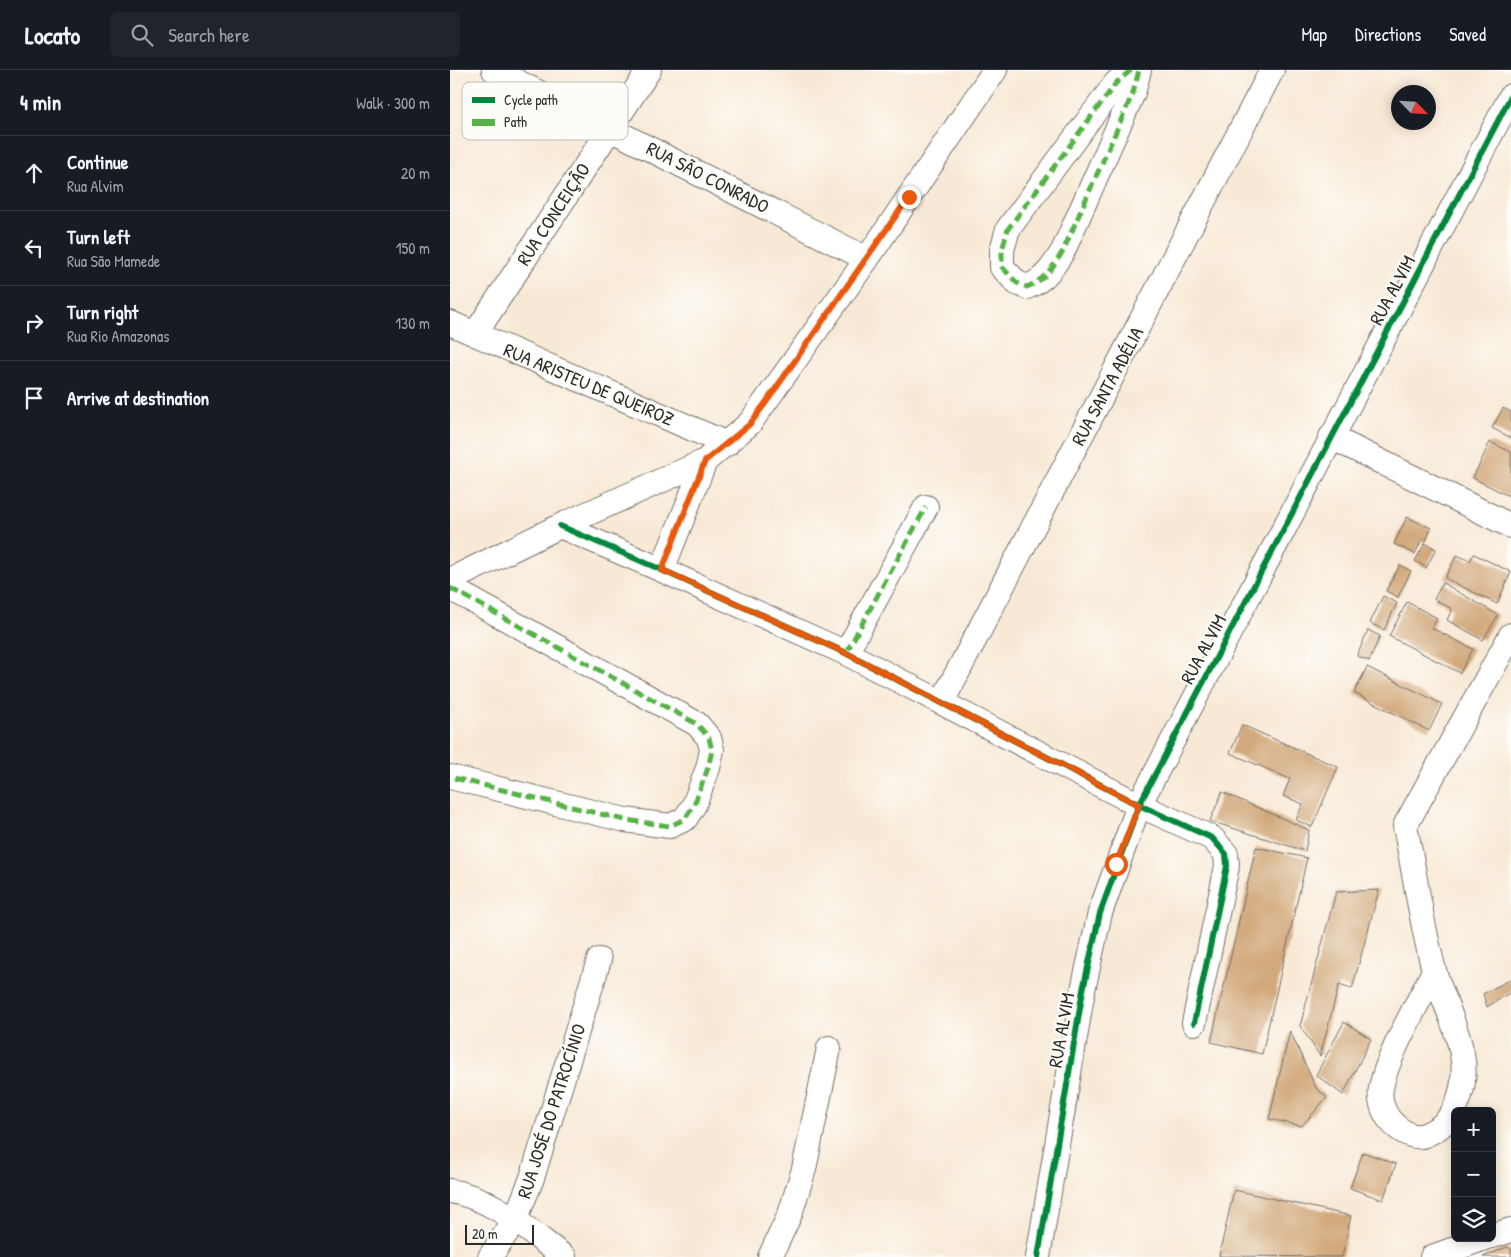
<!DOCTYPE html>
<meta charset="utf-8">
<style>
:root{--surface:#171b24;--page:#20242c;--text:#f1f3f6;--muted:#9ea1a6;--line:#363941}
body{margin:0;font-family:"Patrick Hand",sans-serif;background:var(--page);color:var(--text)}
.controls{position:absolute;right:15px;bottom:15px;display:grid;overflow:hidden;border-radius:8px;box-shadow:0 2px 12px #0003}
.controls button{width:45px;height:45px;display:grid;place-items:center;padding:0;border:0;border-bottom:1px solid var(--line);background:var(--surface);color:var(--text);font:25px sans-serif}
.compass{position:absolute;left:941px;top:15px;width:45px;height:45px;border-radius:50%;background:var(--surface);box-shadow:0 2px 12px #0003;rotate:115deg}
.scale{position:absolute;left:15px;bottom:12px;width:69px;box-sizing:border-box;padding-left:5px;border:2px solid #2b2b2b;border-top:0;font-size:14px;line-height:18px;white-space:nowrap;color:#2b2b2b;-webkit-text-stroke:4px #fdfcf7;paint-order:stroke}
.stop{position:absolute;width:15px;height:15px;margin:-11px;border:4px solid #ea580c;border-radius:50%;background:#fff}
.stop.end{background:#ea580c;border-color:#fff;box-shadow:0 1px 5px #0008}
.list{margin:0;padding:0;list-style:none}
h2{display:flex;justify-content:space-between;align-items:center;height:65px;margin:0;padding:0 20px;font-size:21px}
h2 small{font-size:16px;font-weight:400;color:var(--muted)}
.list li{display:grid;grid-template-columns:32px 1fr auto;gap:15px;align-items:center;box-sizing:border-box;height:75px;padding:0 20px;border-top:1px solid var(--line)}
.list b{display:block;font-size:19px;white-space:nowrap}
.list p{margin:0;font-size:16px;white-space:nowrap;color:var(--muted)}
.list em{font-size:16px;font-style:normal;color:var(--muted)}
.icon{flex:none;width:28px;height:28px;fill:none;stroke:currentColor;stroke-width:2;stroke-linecap:round;stroke-linejoin:round}
.map{position:relative;flex:none;width:1061px;height:1187px;overflow:hidden}
header{display:flex;align-items:center;gap:30px;box-sizing:border-box;height:70px;padding:0 25px;background:var(--surface);border-bottom:1px solid var(--line)}
header strong{font-size:24px}
nav{display:flex;gap:28px;margin-inline-start:auto;font-size:18px}
.search{width:350px;height:45px;background:var(--page);display:flex;align-items:center;gap:12px;box-sizing:border-box;padding:0 18px;border-radius:8px;color:var(--muted);font-size:19px}
main{display:flex}
aside{flex:1;background:var(--surface)}
.map>svg:first-child{display:block}
.building{fill:#d2a97b}
.lines{fill:none;stroke-linecap:round;stroke-linejoin:round}
.minor-casing{stroke:#736e67;stroke-width:26}
.minor{stroke:#fff;stroke-width:24}
.quiet{stroke:#56b246;stroke-width:5;stroke-dasharray:10 5;stroke-linecap:butt}
.cycleway-casing{stroke:#fdfcf7;stroke-width:9}
.cycleway{stroke:#00873e;stroke-width:6}
.route{stroke:#ea580c;stroke-width:6}
.labels{text-anchor:middle;dominant-baseline:central;stroke-width:4.5;stroke-linejoin:round;paint-order:stroke}
.street-label{font-size:19px;fill:#2b2b2b;stroke:#fdfcf7}
.key{fill:#fdfcf7;stroke:#bebdba;stroke-width:1}
.key-label{font-size:14px;fill:#2b2b2b}
</style>
<header>
<strong>Locato</strong>
<div class="search"><svg class="icon" aria-label="search" viewBox="0 0 24 24"><circle cx="10" cy="10" r="6"/><path d="M15 15l6 6"/></svg>Search here</div>
<nav><a>Map</a><a>Directions</a><a>Saved</a></nav>
</header>
<main>
<aside>
<h2>4 min<small>Walk · 300 m</small></h2>
<ul class="list">
<li><svg class="icon" aria-label="ahead" viewBox="0 0 24 24"><path d="M12 20V5M6 11l6-6 6 6"/></svg><div><b>Continue</b><p>Rua Alvim</p></div><em>20 m</em></li>
<li><svg class="icon" aria-label="left" viewBox="0 0 24 24"><path d="M17 20v-9H6M10 6l-5 5 5 5"/></svg><div><b>Turn left</b><p>Rua São Mamede</p></div><em>150 m</em></li>
<li><svg class="icon" aria-label="right" viewBox="0 0 24 24"><path d="M7 20v-9h11M14 6l5 5-5 5"/></svg><div><b>Turn right</b><p>Rua Rio Amazonas</p></div><em>130 m</em></li>
<li><svg class="icon" aria-label="arrive" viewBox="0 0 24 24"><path d="M6 21V4h12l-3 4 3 4H6"/></svg><div><b>Arrive at destination</b></div></li>
</ul>
</aside>
<div class="map">
<svg width="1061" height="1187" viewBox="0 0 1061 1187">
<rect width="100%" height="100%" fill="#fdfcf7"/>
<filter id="ink" filterUnits="userSpaceOnUse"><feTurbulence type="fractalNoise" baseFrequency=".02" numOctaves="2"/><feDisplacementMap in="SourceGraphic" scale="10" xChannelSelector="R" yChannelSelector="G"/><feConvolveMatrix kernelMatrix="1 2 1 2 8 2 1 2 1" color-interpolation-filters="sRGB"/></filter>
<filter id="wash" filterUnits="userSpaceOnUse"><feTurbulence type="fractalNoise" baseFrequency=".0096" numOctaves="4" result="noise"/><feDisplacementMap in="SourceGraphic" scale="20" xChannelSelector="R" yChannelSelector="G"/><feGaussianBlur stdDeviation="1.12" result="paint"/><feColorMatrix in="noise" values="0 0 0 0 0 0 0 0 0 0 0 0 0 0 0 0 0 1.4 0 .05"/><feComposite in="paint" operator="in"/></filter>
<g filter="url(#wash)">
<rect width="100%" height="100%" fill="#f8e9d6"/>
<g id="blocks">
<!-- building -->
<path class="building" d="M 1053,338 L 1061,342 L 1061,368 L 1042,358 Z
M 1040,372 L 1061,382 L 1061,427 L 1023,408 Z
M 957,447 L 981,458 L 976,471 L 972,469 L 965,484 L 944,474 Z
M 975,473 L 986,479 L 976,498 L 965,491 Z
M 1024,484 L 1061,502 L 1047,534 L 995,508 L 1007,485 L 1020,491 Z
M 950,495 L 961,501 L 948,527 L 936,521 Z
M 993,513 L 1048,545 L 1033,570 L 997,550 L 1002,539 L 984,529 Z
M 933,526 L 947,533 L 934,560 L 920,553 Z
M 957,532 L 987,548 L 982,558 L 1023,579 L 1010,603 L 939,566 Z
M 918,560 L 930,566 L 919,591 L 907,586 Z
M 917,597 L 992,634 L 979,661 L 904,623 Z
M 792,655 L 888,697 L 862,757 L 846,750 L 853,734 L 833,726 L 840,709 L 780,683 Z
M 772,722 L 859,760 L 855,781 L 760,751 Z
M 806,777 L 857,788 L 812,984 L 761,972 Z
M 929,820 L 902,919 L 889,915 L 870,986 L 850,956 L 886,822 Z
M 1061,909 L 1061,922 L 1037,937 L 1033,924 Z
M 894,952 L 921,969 L 893,1025 L 866,1005 Z
M 840,961 L 866,1018 L 877,1027 L 852,1056 L 819,1049 Z
M 913,1082 L 946,1094 L 933,1130 L 900,1118 Z
M 784,1120 L 901,1146 L 892,1187 L 769,1186 Z
M 1057,1177 L 1061,1179 L 1061,1187 L 1033,1187 Z"/>
</g>
</g>
<g filter="url(#ink)">
<use href="#blocks" fill-opacity="0" stroke="#736e67" stroke-width="1"/>
<g class="lines">
<defs>
<path id="minor" d="M 44,0 L 417,189
M 681,0 L 666,13 L 558,159 L 552,180 L 552,197 L 567,213 L 577,217 C 595,210 603,197 613,181 L 683,23 L 689,0
M 0,253 L 277,374
M 25,264 L 199,0
M 881,367 L 1061,456
M 110,456 L 212,500 L 396,583 L 689,735 L 762,768 L 776,784 L 777,796 L 744,953
M 212,500 L 255,391
M 0,510 L 110,456 L 255,391 L 300,353 L 417,189 L 545,0
M 0,518 L 247,654 L 259,668 L 262,680 L 258,698 L 244,735 L 235,749 L 220,756 L 175,750 L 0,707
M 396,583 L 476,437
M 492,632 L 822,0
M 984,901 C 969,932 937,985 931,1018 C 929,1029 933,1041 939,1049 C 947,1059 962,1070 975,1065 C 989,1059 998,1052 1005,1038 C 1029,991 997,946 984,900 C 971,853 965,804 955,756 L 1061,565
M 0,1121 C 44,1128 79,1161 114,1187
M 1042,1166 L 1061,1160
M 40,1187 L 65,1150 L 82,1108 L 149,890
M 320,1187 L 340,1144 L 354,1099 L 379,978
M 588,1187 L 633,920 L 650,843 L 689,735 L 1061,26
M 982,1187 L 1035,1168"/>
</defs>
<!-- minor casing -->
<use href="#minor" class="minor-casing"/>
<!-- minor -->
<use href="#minor" class="minor"/>
<!-- quiet -->
<path class="quiet" d="M 681,0 L 666,13 L 558,159 L 552,180 L 552,197 L 567,213 L 577,217 C 595,210 603,197 613,181 L 683,23 L 689,0
M 0,518 L 247,654 L 259,668 L 262,680 L 258,698 L 244,735 L 235,749 L 220,756 L 175,750 L 0,707
M 396,583 L 476,437"/>
<defs>
<path id="cycleway" d="M 110,456 L 212,500 L 396,583 L 689,735 L 762,768 L 776,784 L 777,796 L 744,953
M 588,1187 L 633,920 L 650,843 L 689,735 L 1061,26"/>
</defs>
<!-- cycleway casing -->
<use href="#cycleway" class="cycleway-casing"/>
<!-- cycleway -->
<use href="#cycleway" class="cycleway"/>
</g>
</g>
<g class="lines" filter="url(#ink)">
<!-- route -->
<path class="route" d="M 459,127 L 317,331 L 300,354 L 255,391 L 212,500 L 396,583 L 689,735 L 666,794"/>
</g>
<g class="labels">
<!-- street labels -->
<g class="street-label">
<text transform="translate(258 107) rotate(27)">RUA SÃO CONRADO</text>
<text transform="translate(103 144) rotate(-57)">RUA CONCEIÇÃO</text>
<text transform="translate(942 220) rotate(-62)">RUA ALVIM</text>
<text transform="translate(139 314) rotate(23)">RUA ARISTEU DE QUEIROZ</text>
<text transform="translate(657 316) rotate(-62)">RUA SANTA ADÉLIA</text>
<text transform="translate(753 579) rotate(-62)">RUA ALVIM</text>
<text transform="translate(611 960) rotate(-80)">RUA ALVIM</text>
<text transform="translate(101 1041) rotate(-72)">RUA JOSÉ DO PATROCÍNIO</text>
</g>
</g>
<!-- legend -->
<rect x="12" y="12" width="166" height="58" rx="8" class="key"/>
<rect x="22" y="27" width="23" height="6" fill="#00873e"/>
<rect x="22" y="49" width="23" height="7" fill="#56b246"/>
<g class="key-label">
<text x="54" y="35">Cycle path</text>
<text x="54" y="57">Path</text>
</g>
</svg>
<div class="controls">
<button>+</button>
<button>−</button>
<button><svg class="icon" aria-label="layers" viewBox="0 0 24 24"><path d="M12 4l9 5-9 5-9-5zM3 14l9 5 9-5"/></svg></button>
</div>
<svg class="compass" viewBox="-18 -18 36 36"><path d="M0-13l5 13h-10z" fill="#e53935"/><path d="M0 13l5-13h-10z" fill="#9ea1a6"/></svg>
<div class="scale">20 m</div>
<div class="stop" style="left:666px;top:794px"></div>
<div class="stop end" style="left:459px;top:127px"></div>
</div>
</main>
